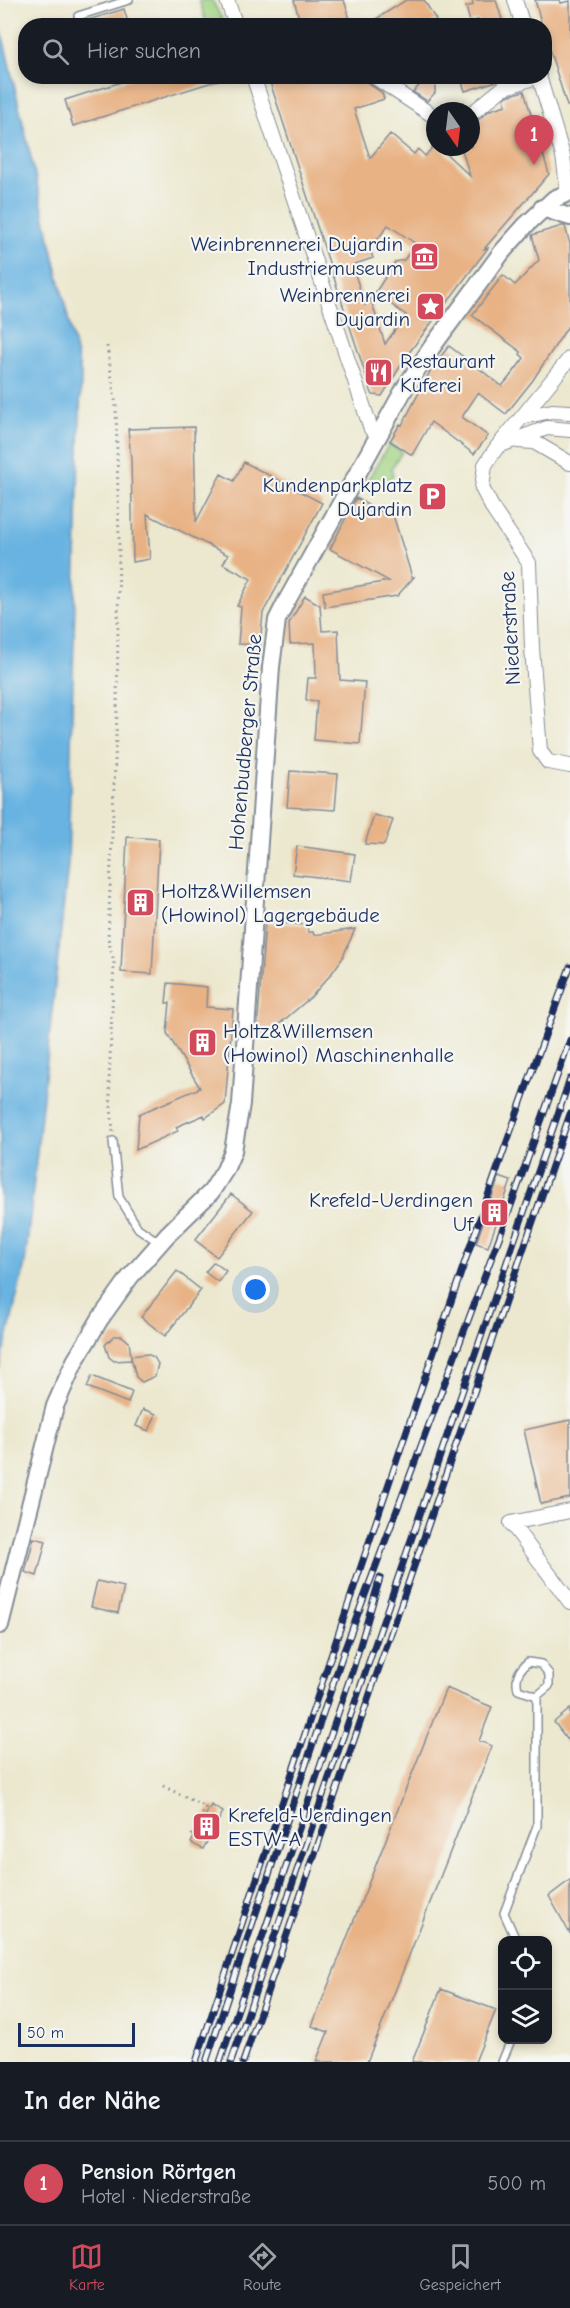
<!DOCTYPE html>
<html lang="de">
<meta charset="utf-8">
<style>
:root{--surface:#171b24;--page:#242831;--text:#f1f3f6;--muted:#9ea1a6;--line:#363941;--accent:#d1495b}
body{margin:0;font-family:"Comic Neue",sans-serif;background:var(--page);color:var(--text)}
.controls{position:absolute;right:18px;bottom:18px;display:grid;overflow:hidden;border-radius:12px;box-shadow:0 3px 9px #0003}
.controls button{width:54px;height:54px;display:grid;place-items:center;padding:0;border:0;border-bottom:2px solid var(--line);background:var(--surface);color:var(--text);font:30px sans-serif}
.compass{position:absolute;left:426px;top:102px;width:54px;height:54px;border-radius:50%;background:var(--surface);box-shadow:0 3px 9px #0003;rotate:166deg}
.scale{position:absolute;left:18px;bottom:15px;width:117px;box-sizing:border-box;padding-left:6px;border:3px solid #1b2f5e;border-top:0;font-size:16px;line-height:21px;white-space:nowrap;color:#1b2f5e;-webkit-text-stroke:4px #f6f6f2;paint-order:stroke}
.you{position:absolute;left:256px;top:1290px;width:21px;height:21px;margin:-15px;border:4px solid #fff;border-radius:50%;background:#1a73e8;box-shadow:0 0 0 9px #1a73e833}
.badge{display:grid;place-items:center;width:39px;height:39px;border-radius:50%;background:var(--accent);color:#fff;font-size:20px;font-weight:700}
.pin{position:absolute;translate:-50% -50px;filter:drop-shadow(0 2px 3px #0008)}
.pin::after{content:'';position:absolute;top:32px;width:21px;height:18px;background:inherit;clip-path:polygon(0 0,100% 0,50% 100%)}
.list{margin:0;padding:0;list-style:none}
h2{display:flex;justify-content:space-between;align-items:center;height:78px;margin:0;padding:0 24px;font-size:26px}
h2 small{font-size:20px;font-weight:400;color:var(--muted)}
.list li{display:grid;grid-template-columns:39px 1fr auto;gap:18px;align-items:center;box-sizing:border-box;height:84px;padding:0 24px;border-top:2px solid var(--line)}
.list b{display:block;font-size:22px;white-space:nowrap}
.list p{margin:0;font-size:20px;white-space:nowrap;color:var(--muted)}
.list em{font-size:20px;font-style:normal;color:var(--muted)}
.icon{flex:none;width:33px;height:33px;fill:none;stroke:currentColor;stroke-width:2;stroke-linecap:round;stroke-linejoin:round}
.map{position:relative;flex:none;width:570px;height:2062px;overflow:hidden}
.search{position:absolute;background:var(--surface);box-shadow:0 3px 9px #0003;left:18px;right:18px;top:18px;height:66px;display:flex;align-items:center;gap:15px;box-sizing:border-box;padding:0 21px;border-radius:24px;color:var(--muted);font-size:22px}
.sheet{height:162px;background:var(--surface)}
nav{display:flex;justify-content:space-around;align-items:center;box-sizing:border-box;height:84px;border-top:2px solid var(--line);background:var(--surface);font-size:16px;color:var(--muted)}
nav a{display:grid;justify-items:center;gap:3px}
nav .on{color:var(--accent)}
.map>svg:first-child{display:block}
.green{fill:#a2d483;stroke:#5e8270;stroke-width:1.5}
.water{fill:#68b3e1;stroke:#4271a0;stroke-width:1.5}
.building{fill:#e8b285;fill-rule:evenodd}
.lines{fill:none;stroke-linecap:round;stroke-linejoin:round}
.service-casing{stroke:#848c96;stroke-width:10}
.minor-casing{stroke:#848c96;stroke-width:16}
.tertiary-casing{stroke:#848c96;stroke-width:20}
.path{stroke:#848c96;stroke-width:3;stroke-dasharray:1.5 4.5;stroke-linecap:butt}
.service{stroke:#fff;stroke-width:7}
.minor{stroke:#fff;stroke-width:14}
.tertiary{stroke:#fff;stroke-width:16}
.rail-casing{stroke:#1b2f5e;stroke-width:7}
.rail{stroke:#f6f6f2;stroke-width:4.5;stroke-dasharray:14;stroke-linecap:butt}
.labels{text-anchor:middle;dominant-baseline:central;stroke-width:4.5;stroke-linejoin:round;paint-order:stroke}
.poi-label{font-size:21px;fill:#1b2f5e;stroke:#f6f6f2;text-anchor:end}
.street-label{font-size:21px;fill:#1b2f5e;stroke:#f6f6f2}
</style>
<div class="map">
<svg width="570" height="2062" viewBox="0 0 570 2062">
<rect width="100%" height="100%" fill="#f6f6f2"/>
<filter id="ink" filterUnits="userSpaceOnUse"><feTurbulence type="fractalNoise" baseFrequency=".0167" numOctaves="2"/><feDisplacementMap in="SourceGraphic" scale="12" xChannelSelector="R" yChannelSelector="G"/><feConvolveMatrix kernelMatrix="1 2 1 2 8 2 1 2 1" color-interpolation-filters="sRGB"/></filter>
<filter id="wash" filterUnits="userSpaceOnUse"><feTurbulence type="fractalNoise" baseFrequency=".008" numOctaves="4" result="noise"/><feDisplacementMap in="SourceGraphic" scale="24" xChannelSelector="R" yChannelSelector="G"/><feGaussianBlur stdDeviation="1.35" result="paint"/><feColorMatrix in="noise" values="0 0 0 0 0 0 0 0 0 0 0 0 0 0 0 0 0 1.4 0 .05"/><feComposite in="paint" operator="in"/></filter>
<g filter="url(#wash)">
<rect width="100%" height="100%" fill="#ece8cf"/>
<!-- green -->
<path class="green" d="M 199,0 L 212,0 L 225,25 L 207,25 Z
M 389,444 L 402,452 L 391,469 L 393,475 L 387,482 L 367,481 Z"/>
<!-- water -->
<path class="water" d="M 0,24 L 81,374 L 68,864 L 25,1263 L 0,1368 Z"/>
<g id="blocks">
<!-- building -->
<path class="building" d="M 294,0 L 344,0 L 352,26 L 306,26 L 300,22 Z
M 406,0 L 424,0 L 436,20 L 426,26 L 365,26 Z
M 472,0 L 496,0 L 504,26 L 479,26 L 478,20 L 470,22 L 466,7 L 473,5 Z
M 535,0 L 560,0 L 561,3 L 570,1 L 570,106 L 567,106 L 544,32 L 544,26 L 542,26 Z
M 124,9 L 129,26 L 87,26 L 85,21 Z
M 140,76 L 222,76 L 222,79 L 73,126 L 65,100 Z
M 268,76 L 364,76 L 368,83 L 382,93 L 384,99 L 354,109 L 370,158 L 390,134 L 414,154 L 418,149 L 425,156 L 433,147 L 439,147 L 470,176 L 461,147 L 471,147 L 471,123 L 477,121 L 490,110 L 506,105 L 504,99 L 507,96 L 524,91 L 549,174 L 484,249 L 488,248 L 408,354 L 382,396 L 373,395 L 371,391 ZM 388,225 L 416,244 L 404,260 L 395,262 L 375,293 L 406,315 L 385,344 L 370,297 L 365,305 L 352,265 L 373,258 L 367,242 L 378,239 Z
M 428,76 L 435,76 L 435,93 L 427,101 L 413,92 Z
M 460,76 L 502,76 L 503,79 L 465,91 Z
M 562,226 L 565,226 L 570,244 L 570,323 L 533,380 L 506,414 L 478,393 L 462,417 L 488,436 L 474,454 L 431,422 L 412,455 L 390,441 L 400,424 L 402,425 L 433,366 L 449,346 L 502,386 L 512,374 L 524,358 L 520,354 L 521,352 L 472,315 L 503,275 L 515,285 L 539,260 L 532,235 Z
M 194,427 L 196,522 L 221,474 L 234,481 L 244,462 L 322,503 L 263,613 L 260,645 L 238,644 L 241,607 L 237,606 L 251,579 L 223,564 L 228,555 L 147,514 L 150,559 L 133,562 L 131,459 L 128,429 Z
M 356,498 L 394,518 L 412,577 L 414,577 L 397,596 L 325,607 L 323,592 L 389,581 L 330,549 Z
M 305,596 L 320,605 L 322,631 L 338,630 L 340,680 L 365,682 L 360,744 L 314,740 L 317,701 L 306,700 L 308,678 L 316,678 L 315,643 L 290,644 L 289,623 Z
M 290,771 L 338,774 L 335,810 L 287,807 Z
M 374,815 L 393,820 L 384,845 L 365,844 Z
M 127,837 L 159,839 L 152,974 L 121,972 Z
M 297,846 L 355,854 L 351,881 L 293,874 Z
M 265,922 L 307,925 L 308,932 L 313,932 L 314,935 L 355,929 L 342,959 L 332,973 L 311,997 L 270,1032 L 257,1031 Z
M 168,983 L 207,987 L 206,1007 L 233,1009 L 225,1104 L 205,1118 L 204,1115 L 176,1127 L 178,1131 L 136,1150 L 139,1114 L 200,1088 L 167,1033 L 170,1003 L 166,1003 Z
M 499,1177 L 511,1181 L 488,1247 L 476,1243 Z
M 231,1194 L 253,1211 L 217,1257 L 195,1240 Z
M 214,1262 L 226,1271 L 218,1282 L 205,1272 Z
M 177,1271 L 201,1290 L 165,1336 L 141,1317 Z
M 114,1336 L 122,1336 L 129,1342 L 131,1356 L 147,1354 L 154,1357 L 158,1364 L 155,1376 L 142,1382 L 136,1377 L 131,1357 L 131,1360 L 114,1361 L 109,1357 L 105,1345 Z
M 92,1376 L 132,1392 L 128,1403 L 87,1387 Z
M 143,1409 L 156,1414 L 149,1431 L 136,1426 Z
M 570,1420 L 570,1498 L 541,1504 L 524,1430 Z
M 34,1538 L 46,1541 L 37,1576 L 25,1572 Z
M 97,1581 L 124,1587 L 118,1613 L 91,1607 Z
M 446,1688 L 492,1707 L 479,1741 L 492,1746 L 367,2062 L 316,2062 L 328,2032 L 312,2026 Z
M 570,1709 L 570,1743 L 554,1722 Z
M 211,1805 L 223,1812 L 203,1849 L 191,1843 Z
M 570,1880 L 570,1934 L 549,1896 Z
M 441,1989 L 496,2010 L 475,2062 L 412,2062 Z"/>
</g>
</g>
<g filter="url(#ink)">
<use href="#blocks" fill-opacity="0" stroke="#848c96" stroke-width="1.5"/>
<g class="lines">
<defs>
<path id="service" d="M 81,26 L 78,16 L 129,0
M 113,1141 L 119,1197 L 138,1228 L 160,1243
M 528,1662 L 541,1664 L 549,1674 L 549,1686 L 537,1696 L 518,1690 C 515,1677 518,1671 528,1662 Z
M 516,1940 L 504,1913 L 537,1826 L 537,1696
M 502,2062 L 511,2040"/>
<path id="minor" d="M 227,0 L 236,26
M 515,0 L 523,26
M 253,76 L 371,429 L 378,434
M 373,76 L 435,117
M 471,114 L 503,88 L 539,76 L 563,156 L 568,192
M 570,412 L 552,411 L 522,417 L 497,447 L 485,465 L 482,488 L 494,511 L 529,563 L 532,648 L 540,751 L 548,762 L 570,766
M 522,417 L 570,358
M 518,441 L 534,442 L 570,463
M 501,445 L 547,428 L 570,430
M 570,1511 L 511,1523 L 570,1602"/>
<path id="tertiary" d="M 542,208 L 570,217
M 0,1625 L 55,1406 L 75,1361 L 100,1319 L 130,1277 L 167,1235 L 211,1192 L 225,1170 L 233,1151 L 241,1104 L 271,667 L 277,620 L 285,604 L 406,386 L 432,347 L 502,252 L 526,225 L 554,199 L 570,192"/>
</defs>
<!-- service casing -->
<use href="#service" class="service-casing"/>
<!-- minor casing -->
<use href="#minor" class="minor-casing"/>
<!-- tertiary casing -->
<use href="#tertiary" class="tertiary-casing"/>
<!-- path -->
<path class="path" d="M 107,346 L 116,406 L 119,540 L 117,711 L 108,938 L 114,962 L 109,1082 L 113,1132
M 163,1786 L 206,1807 L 190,1839"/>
<!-- service -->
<use href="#service" class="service"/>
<!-- minor -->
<use href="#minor" class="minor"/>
<!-- tertiary -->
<use href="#tertiary" class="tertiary"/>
<defs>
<path id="rail" d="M 196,2062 C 318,1696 437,1329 570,967
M 206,2062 L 344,1651 L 508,1214 L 570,1040
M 220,2062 L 353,1669 L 380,1578
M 231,2062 L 570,1079
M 243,2062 L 570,1114"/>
</defs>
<!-- rail casing -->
<use href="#rail" class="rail-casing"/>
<!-- rail -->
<use href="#rail" class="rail"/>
</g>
</g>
<!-- icons -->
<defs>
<symbol id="museum-square" viewBox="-11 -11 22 22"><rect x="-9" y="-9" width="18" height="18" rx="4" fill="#d1495b" stroke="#f6f6f2"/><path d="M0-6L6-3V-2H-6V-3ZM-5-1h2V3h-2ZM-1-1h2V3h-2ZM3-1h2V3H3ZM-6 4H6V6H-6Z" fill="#fff"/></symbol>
<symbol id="sight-square" viewBox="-11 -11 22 22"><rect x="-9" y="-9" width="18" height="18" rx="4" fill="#d1495b" stroke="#f6f6f2"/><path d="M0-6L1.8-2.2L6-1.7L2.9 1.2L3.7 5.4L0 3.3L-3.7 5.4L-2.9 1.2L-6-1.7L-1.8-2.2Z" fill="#fff"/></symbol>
<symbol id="restaurant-square" viewBox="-11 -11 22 22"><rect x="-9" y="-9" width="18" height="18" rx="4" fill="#d1495b" stroke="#f6f6f2"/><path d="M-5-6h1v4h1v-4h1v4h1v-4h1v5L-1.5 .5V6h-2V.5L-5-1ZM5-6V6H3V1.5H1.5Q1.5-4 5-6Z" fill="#fff"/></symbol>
<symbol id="parking-square" viewBox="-11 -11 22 22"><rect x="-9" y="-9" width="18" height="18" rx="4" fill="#d1495b" stroke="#f6f6f2"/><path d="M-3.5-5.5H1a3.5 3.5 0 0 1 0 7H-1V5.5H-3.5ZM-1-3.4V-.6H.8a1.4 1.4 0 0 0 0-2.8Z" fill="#fff"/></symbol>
<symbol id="building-square" viewBox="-11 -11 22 22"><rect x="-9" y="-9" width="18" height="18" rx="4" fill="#d1495b" stroke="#f6f6f2"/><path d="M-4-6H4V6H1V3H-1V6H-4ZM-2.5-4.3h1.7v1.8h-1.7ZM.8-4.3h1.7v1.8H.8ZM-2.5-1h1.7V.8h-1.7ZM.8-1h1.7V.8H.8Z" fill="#fff"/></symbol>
</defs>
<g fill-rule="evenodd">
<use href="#museum-square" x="408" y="240" width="33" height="33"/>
<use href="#sight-square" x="414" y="290" width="33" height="33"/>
<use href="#restaurant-square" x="362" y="356" width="33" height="33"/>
<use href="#parking-square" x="416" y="480" width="33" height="33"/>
<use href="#building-square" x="124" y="886" width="33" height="33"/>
<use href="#building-square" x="186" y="1026" width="33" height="33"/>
<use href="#building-square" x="478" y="1196" width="33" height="33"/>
<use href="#building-square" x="190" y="1810" width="33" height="33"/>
</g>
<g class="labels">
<!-- poi labels -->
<g class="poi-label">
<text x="403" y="244">Weinbrennerei Dujardin<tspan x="403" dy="24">Industriemuseum</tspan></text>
<text x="410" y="295">Weinbrennerei<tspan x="410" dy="24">Dujardin</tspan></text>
<text x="400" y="361" text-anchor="start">Restaurant<tspan x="400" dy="24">Küferei</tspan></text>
<text x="412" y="485">Kundenparkplatz<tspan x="412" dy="24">Dujardin</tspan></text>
<text x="161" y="891" text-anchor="start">Holtz&amp;Willemsen<tspan x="161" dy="24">(Howinol) Lagergebäude</tspan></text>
<text x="223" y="1031" text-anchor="start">Holtz&amp;Willemsen<tspan x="223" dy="24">(Howinol) Maschinenhalle</tspan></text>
<text x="473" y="1200">Krefeld-Uerdingen<tspan x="473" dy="24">Uf</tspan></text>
<text x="228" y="1815" text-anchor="start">Krefeld-Uerdingen<tspan x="228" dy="24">ESTW-A</tspan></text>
</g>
<!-- street labels -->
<g class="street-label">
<text transform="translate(510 628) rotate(-93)">Niederstraße</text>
<text transform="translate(245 742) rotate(-85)">Hohenbudberger Straße</text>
</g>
</g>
</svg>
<div class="controls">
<button><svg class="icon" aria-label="locate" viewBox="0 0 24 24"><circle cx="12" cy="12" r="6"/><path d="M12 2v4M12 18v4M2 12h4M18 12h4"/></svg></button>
<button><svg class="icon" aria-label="layers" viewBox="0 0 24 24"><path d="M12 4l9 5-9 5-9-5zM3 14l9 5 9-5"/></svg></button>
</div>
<svg class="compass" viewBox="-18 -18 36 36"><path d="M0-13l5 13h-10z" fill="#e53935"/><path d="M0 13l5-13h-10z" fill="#9ea1a6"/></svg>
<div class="scale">50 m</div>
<div class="you"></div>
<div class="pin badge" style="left:534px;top:165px">1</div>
<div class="search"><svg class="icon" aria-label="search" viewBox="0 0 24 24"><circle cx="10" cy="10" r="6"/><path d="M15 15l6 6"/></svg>Hier suchen</div>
</div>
<section class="sheet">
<h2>In der Nähe<small></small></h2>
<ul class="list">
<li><span class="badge">1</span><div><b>Pension Rörtgen</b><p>Hotel · Niederstraße</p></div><em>500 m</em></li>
</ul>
</section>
<nav>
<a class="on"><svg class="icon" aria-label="map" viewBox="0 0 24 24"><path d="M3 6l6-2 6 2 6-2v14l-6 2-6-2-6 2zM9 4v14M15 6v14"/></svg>Karte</a>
<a><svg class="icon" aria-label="directions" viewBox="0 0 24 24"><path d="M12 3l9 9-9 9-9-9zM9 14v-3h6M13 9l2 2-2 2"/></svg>Route</a>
<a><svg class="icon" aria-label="saved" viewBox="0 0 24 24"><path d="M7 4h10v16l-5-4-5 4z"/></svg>Gespeichert</a>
</nav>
